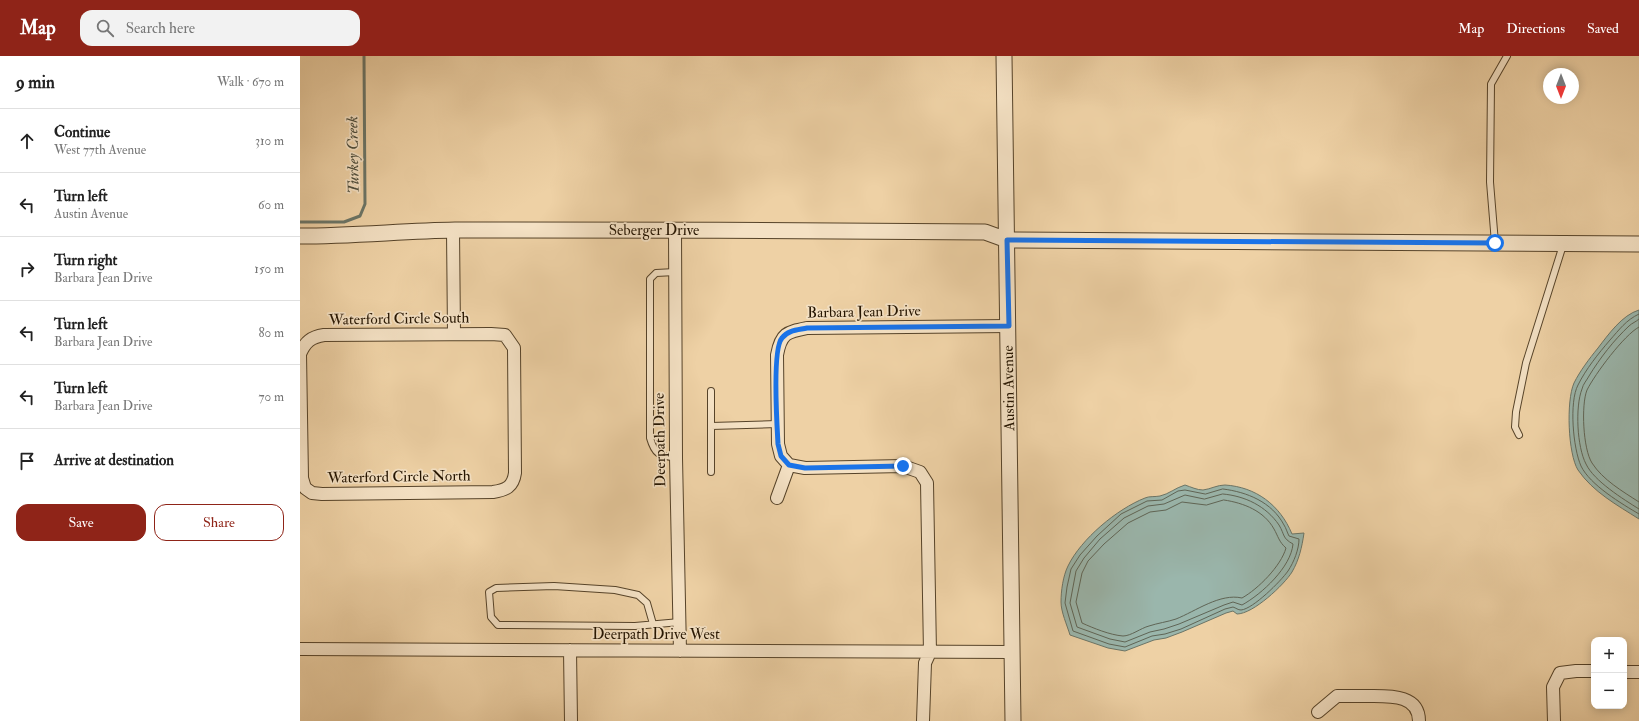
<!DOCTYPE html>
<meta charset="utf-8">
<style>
:root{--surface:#fff;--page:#f2f2f2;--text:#222;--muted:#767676;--line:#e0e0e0;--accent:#8f2418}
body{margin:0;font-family:"IM FELL Double Pica",serif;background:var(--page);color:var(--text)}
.controls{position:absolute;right:12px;bottom:12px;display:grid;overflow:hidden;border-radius:8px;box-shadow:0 2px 10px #0003}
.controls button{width:36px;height:36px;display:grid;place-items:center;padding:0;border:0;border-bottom:1px solid var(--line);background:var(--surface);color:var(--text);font:20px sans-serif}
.compass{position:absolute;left:1243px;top:12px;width:36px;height:36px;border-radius:50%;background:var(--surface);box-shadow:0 2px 10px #0003;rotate:180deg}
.stop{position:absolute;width:12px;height:12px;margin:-9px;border:3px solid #1a73e8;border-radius:50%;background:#fff}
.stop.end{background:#1a73e8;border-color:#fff;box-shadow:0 1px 4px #0008}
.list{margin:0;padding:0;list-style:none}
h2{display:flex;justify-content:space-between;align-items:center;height:52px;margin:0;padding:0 16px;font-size:17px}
h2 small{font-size:13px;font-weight:400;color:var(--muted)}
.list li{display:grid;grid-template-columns:26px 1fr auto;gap:12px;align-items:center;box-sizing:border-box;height:64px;padding:0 16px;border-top:1px solid var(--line)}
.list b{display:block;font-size:15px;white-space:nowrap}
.list p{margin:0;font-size:13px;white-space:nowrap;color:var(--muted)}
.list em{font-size:13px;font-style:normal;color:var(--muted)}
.actions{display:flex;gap:8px;padding:12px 16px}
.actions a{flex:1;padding:9px 0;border:1px solid var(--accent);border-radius:12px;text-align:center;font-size:14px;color:var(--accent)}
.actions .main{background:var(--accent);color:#fff}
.icon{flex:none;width:22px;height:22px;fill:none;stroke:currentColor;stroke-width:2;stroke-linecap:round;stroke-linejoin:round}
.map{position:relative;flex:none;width:1339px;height:665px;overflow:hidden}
header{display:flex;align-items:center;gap:24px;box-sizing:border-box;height:56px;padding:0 20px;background:var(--accent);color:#fff}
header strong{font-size:19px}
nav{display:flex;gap:22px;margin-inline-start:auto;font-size:14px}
.search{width:280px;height:36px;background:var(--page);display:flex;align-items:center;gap:10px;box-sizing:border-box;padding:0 14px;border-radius:12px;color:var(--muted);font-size:15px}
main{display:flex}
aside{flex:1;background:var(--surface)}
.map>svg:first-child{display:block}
.water{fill:#9ab6ac;stroke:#6b7567}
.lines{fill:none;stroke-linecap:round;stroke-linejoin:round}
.shore{stroke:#5f6556;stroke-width:1}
.stream{stroke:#6b7567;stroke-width:3}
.service-casing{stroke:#564329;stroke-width:8}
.minor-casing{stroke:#564329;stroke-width:14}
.tertiary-casing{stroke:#564329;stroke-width:17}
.service{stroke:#f4e1c4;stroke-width:6}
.minor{stroke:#f4e1c4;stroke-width:12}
.tertiary{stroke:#f4e1c4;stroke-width:15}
.route{stroke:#1a73e8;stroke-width:5}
.labels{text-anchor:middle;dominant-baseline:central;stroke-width:3.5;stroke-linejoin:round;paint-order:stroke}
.street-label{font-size:15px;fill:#241400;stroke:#f4e1c4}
.water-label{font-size:16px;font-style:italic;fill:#4d4d3c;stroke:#f4e1c4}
</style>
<header>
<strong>Map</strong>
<div class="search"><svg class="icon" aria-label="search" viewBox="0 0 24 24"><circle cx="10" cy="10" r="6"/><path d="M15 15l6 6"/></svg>Search here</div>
<nav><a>Map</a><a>Directions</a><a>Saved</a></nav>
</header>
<main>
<aside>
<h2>9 min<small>Walk · 670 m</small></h2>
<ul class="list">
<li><svg class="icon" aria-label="ahead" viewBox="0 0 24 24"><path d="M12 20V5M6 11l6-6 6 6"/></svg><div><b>Continue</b><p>West 77th Avenue</p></div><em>310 m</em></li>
<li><svg class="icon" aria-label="left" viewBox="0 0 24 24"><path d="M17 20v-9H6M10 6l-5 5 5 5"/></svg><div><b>Turn left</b><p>Austin Avenue</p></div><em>60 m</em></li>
<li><svg class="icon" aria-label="right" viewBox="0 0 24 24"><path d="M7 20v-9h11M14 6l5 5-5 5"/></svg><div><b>Turn right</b><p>Barbara Jean Drive</p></div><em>150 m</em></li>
<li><svg class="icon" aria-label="left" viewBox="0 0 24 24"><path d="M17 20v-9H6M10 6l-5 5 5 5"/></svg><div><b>Turn left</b><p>Barbara Jean Drive</p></div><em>80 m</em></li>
<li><svg class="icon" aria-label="left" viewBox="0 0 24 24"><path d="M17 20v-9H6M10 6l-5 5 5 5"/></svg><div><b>Turn left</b><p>Barbara Jean Drive</p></div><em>70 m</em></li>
<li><svg class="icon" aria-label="arrive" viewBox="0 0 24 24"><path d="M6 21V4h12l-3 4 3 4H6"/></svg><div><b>Arrive at destination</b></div></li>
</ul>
<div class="actions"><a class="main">Save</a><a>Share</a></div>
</aside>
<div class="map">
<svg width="1339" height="665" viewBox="0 0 1339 665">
<rect width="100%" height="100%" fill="#eed1a5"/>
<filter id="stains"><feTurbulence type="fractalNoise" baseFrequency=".005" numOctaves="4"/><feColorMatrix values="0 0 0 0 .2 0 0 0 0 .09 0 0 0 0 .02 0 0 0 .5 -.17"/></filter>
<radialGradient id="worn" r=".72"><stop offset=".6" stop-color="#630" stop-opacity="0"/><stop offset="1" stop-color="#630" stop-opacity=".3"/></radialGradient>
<!-- water -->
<path class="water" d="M 1339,254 L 1339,463 C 1317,449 1293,436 1278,414 C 1268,398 1266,345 1274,327 C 1280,315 1289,303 1298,292 C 1308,279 1322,259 1339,254 Z
M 885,429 C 891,431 897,434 903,434 C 911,433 917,429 925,429 C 956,431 980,449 992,478 L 1004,477 C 1002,491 999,504 992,516 C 984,529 953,558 937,558 L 933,555 L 926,557 L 882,576 L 866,582 L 854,584 L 825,595 L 808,592 L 770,579 C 767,569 761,556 761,546 C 761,535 763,520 768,510 C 781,483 817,453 845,442 C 849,440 855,441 860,440 C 869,438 875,432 885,429 Z"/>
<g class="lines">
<!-- shore -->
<path class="shore" d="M 1339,258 C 1326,264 1319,274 1310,284 C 1298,298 1286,313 1278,329 C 1269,346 1273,392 1281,410 C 1290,429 1322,448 1339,458
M 1339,263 C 1336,266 1332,267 1329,270 C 1314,284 1300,302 1289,320 C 1287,324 1283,328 1282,333 C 1275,351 1277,391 1286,408 C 1294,425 1323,443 1339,453
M 1339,271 C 1324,279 1295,318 1287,334 C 1281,349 1283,393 1292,407 C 1303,424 1322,435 1339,446
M 923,433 C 947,436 972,446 984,469 C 986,472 987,476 989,480 L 999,483 C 999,493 994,506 988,515 C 981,525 953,553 941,554 C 938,554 936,552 933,551 L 925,553 L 881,573 L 865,578 L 852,580 L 825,591 L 809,588 L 773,575 L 765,547 L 767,531 L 771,513 L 780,499 L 797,480 L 821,458 L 847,445 L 862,444 L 878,435 L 885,434 L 905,438 Z
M 923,438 C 945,440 966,450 979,469 C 985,479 982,482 993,488 C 991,511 962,538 942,549 L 933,546 L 924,549 L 879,568 L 864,573 L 850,576 L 825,586 L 810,583 L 777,571 L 770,547 L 776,515 L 784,502 L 800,483 L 824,462 L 848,450 L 864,448 L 885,439 L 904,443 Z
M 924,444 C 944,447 964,455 974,473 C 978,480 979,486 986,492 C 981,510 958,533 942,542 C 920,537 896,555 876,563 C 867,566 858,567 849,570 C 841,572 831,580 823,580 C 810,579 793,572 782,567 L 776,546 L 782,517 L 788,505 L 804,488 L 828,467 L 850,456 L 866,454 L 882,446 L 906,449 Z"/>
<!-- stream -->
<path class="stream" d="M 0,166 L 44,166 L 60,160 L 65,148 L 64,0"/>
<defs>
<path id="service" d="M 1195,187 L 1190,126 L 1191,28 L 1207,0
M 375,216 L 356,217 L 350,223 L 350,382 C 355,399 359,399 376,402
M 411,335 L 411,416
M 411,370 L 477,368
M 1219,379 L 1215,371 L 1216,356 L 1226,307 L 1263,189
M 353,568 L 347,547 L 338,539 L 315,534 L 254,530 L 196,532 L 189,536 L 191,561 L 198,569 L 335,570 L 380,566"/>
<path id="minor" d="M 375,173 L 376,402 L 380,595
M 153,174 L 154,278
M 191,278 L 205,279 L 214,292 L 215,417 C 213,431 206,434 193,436 L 22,438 L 12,437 L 5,432 L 2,422 L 0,298 C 5,286 11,281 24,279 Z
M 477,442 L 489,409
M 0,593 L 712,596
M 270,594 L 271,665
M 1324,616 L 1339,616
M 1018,656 L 1037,640 C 1048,640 1060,640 1071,640 C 1091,640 1119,639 1119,665
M 623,665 L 625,607 L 630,596 L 627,427 L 620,416 L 603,410 L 505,412 L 489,409 L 481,400 L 478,388 L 477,299 C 481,277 487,276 507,272 L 709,270
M 1254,665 L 1253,631 L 1260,617 L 1276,615 L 1294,615"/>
<path id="tertiary" d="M 704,0 L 713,665
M 0,180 C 52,180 103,175 155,174 C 332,173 508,175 685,176 L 707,184 L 1339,188"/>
</defs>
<!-- service casing -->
<use href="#service" class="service-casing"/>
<!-- minor casing -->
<use href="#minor" class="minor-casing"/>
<!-- tertiary casing -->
<use href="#tertiary" class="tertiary-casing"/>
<!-- service -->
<use href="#service" class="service"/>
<!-- minor -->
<use href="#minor" class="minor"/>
<!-- tertiary -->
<use href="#tertiary" class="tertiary"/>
</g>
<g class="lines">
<!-- route -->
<path class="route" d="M 603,410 L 505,412 L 489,409 L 481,400 L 478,388 C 477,370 472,293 482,282 C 488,274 498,274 507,272 L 709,270 L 707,184 L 1195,187"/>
</g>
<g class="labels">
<!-- street labels -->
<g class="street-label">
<text x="354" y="174">Seberger Drive</text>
<text transform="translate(564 256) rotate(-1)">Barbara Jean Drive</text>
<text transform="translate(99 263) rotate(-1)">Waterford Circle South</text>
<text transform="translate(709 332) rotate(-91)">Austin Avenue</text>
<text transform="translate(360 384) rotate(-91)">Deerpath Drive</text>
<text transform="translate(99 421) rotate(-1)">Waterford Circle North</text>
<text x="356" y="578">Deerpath Drive West</text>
</g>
<!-- water labels -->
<g class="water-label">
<text transform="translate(53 99) rotate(-91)">Turkey Creek</text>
</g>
</g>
<rect width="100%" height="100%" filter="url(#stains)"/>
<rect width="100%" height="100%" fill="url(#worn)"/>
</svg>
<div class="controls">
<button>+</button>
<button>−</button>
</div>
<svg class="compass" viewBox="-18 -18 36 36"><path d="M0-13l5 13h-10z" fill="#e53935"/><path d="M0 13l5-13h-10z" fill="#767676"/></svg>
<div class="stop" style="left:1195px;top:187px"></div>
<div class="stop end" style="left:603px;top:410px"></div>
</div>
</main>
